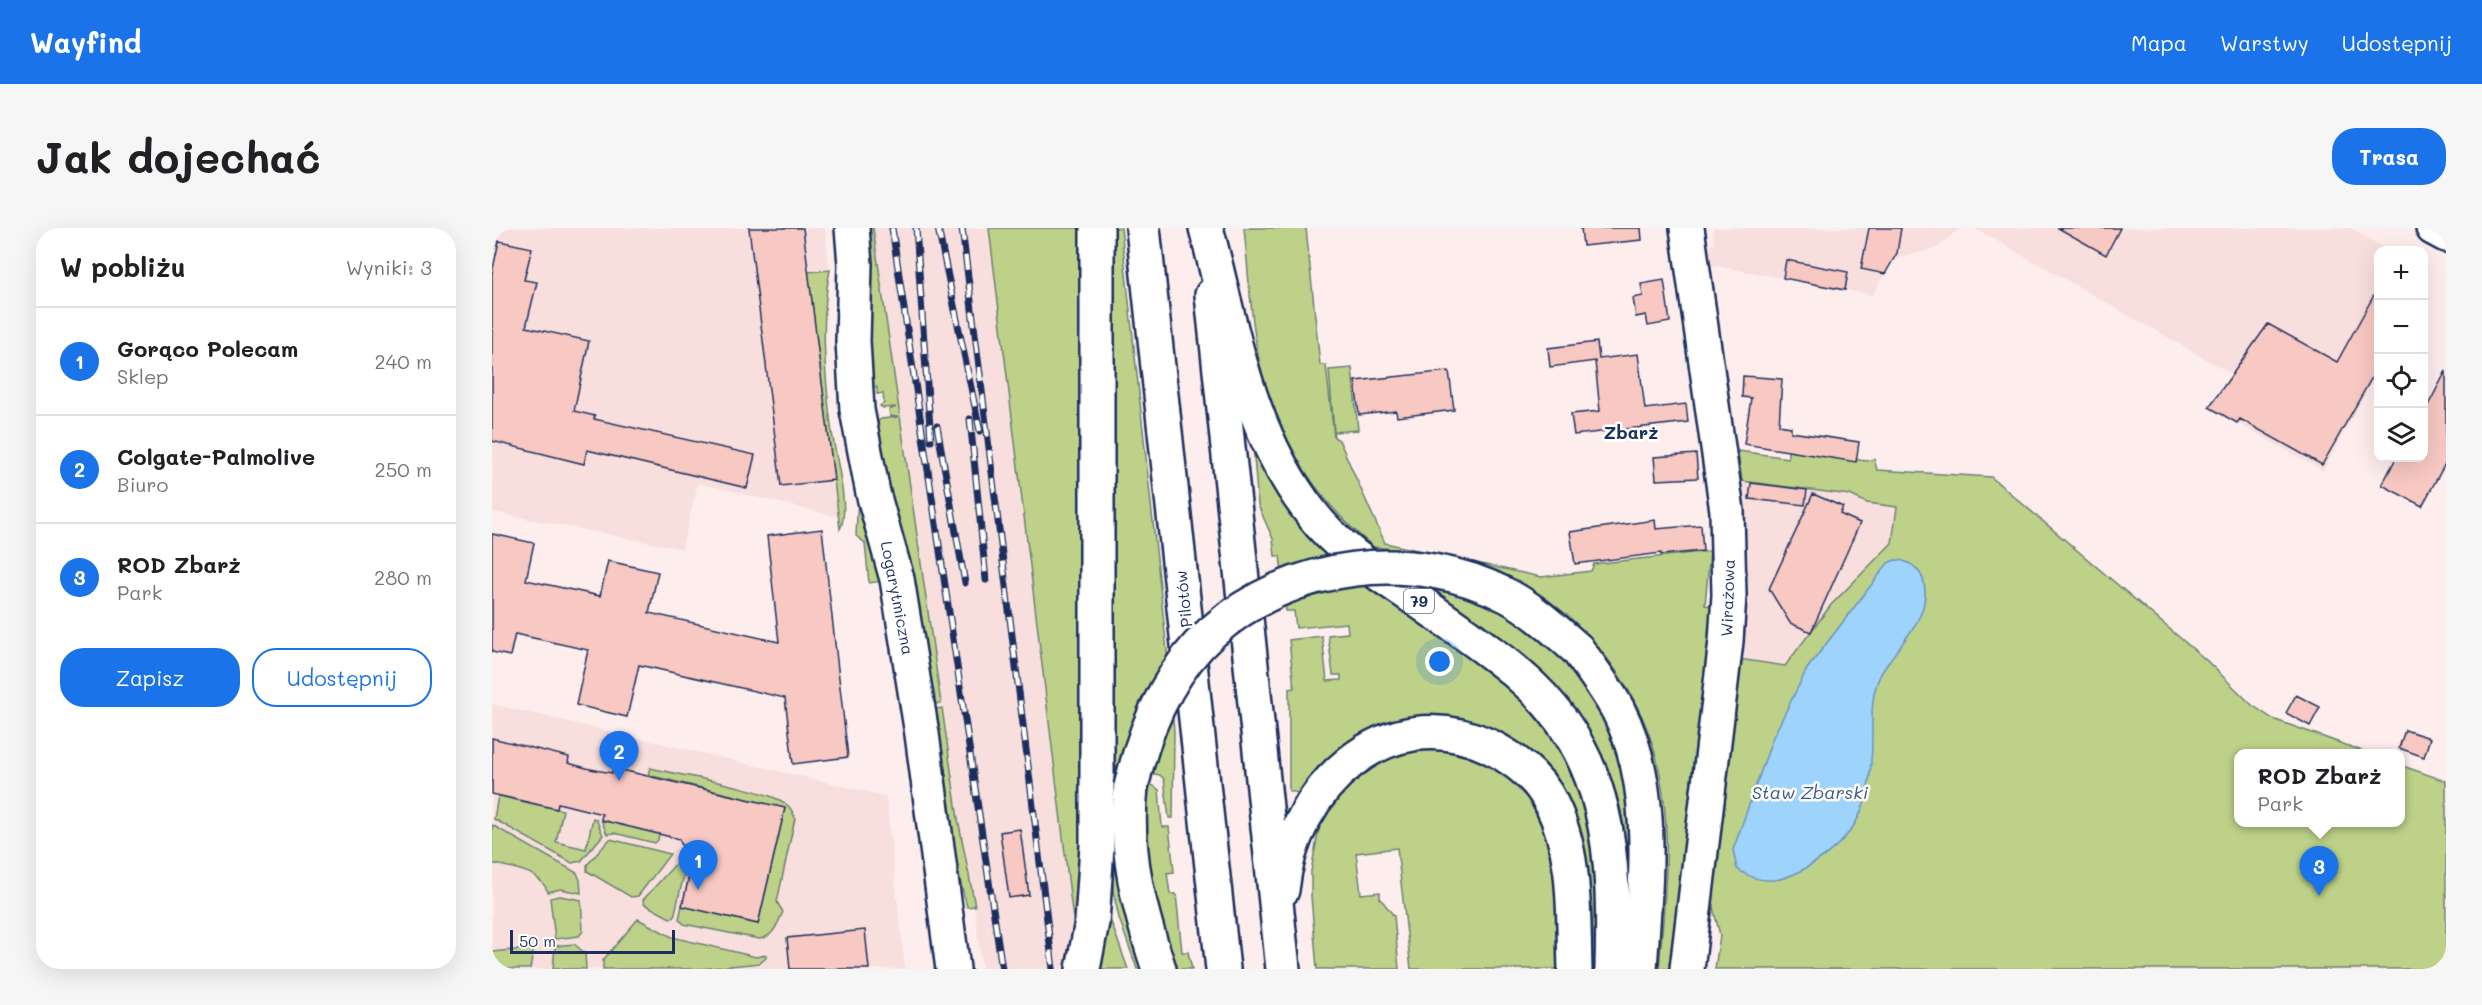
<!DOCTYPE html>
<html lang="pl">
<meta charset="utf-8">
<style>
:root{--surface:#fff;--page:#f6f6f6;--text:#202124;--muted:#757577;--line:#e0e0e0;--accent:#1a73e8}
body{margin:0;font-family:Mali,sans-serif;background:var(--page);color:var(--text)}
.controls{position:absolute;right:18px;top:18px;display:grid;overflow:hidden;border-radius:12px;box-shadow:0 6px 24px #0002}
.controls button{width:54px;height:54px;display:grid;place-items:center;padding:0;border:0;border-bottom:2px solid var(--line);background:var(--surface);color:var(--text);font:30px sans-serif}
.scale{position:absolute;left:18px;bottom:15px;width:165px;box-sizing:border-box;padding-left:6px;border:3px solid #1b2f5e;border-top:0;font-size:16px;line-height:21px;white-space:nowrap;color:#1b2f5e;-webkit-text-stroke:4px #fff;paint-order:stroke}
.you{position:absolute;left:948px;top:434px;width:21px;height:21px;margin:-15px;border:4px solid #fff;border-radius:50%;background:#1a73e8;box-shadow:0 0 0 9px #1a73e833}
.badge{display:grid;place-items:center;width:39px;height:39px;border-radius:50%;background:var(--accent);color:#fff;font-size:20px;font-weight:700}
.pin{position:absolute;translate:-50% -50px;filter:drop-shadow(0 2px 3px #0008)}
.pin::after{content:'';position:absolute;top:32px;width:21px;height:18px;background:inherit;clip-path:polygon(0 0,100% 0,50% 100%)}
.popup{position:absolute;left:1742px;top:521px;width:171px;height:78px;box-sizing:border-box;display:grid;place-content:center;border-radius:12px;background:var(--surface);filter:drop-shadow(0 2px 4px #0005);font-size:20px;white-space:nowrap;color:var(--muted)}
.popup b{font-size:22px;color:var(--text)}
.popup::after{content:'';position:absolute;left:50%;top:100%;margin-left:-12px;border:12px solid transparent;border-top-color:var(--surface)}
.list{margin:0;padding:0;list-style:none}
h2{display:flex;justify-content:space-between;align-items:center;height:78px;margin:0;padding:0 24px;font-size:26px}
h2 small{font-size:20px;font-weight:400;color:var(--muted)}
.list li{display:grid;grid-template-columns:39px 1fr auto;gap:18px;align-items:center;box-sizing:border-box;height:108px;padding:0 24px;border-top:2px solid var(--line)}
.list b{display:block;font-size:22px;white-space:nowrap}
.list p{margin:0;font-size:20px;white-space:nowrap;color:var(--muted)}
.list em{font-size:20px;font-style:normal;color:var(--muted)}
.actions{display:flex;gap:12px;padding:18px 24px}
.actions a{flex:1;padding:14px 0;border:2px solid var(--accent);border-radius:24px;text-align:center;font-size:21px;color:var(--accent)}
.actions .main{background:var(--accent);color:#fff}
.icon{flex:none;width:33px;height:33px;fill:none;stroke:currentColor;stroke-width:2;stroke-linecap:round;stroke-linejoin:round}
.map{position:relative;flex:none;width:1954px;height:741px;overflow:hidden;border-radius:24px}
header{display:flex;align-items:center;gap:36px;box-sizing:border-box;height:84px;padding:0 30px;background:var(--accent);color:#fff}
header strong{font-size:28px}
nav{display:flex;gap:33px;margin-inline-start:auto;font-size:21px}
.intro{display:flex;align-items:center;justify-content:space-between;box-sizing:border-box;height:144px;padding:0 36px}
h1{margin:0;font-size:42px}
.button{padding:15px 27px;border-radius:24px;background:var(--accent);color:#fff;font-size:21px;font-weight:700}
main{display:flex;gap:36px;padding:0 36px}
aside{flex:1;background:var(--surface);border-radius:24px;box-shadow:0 6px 24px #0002}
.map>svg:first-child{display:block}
.built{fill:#f8dfdd}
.green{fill:#bdd288;stroke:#6c8073;stroke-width:1.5}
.water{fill:#9ed3fc;stroke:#6a91bd;stroke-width:1.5}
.building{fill:#f8c8c2;stroke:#1b2f5e;stroke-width:1.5}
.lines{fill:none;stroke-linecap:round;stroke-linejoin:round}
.minor-casing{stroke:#1b2f5e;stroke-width:38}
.major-casing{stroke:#1b2f5e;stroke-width:38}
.highway-casing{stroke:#1b2f5e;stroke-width:38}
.minor{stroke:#fff;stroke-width:33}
.major{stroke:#fff;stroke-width:33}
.highway{stroke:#fff;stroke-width:33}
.rail-casing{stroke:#1b2f5e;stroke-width:7}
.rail{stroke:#fff;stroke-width:4.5;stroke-dasharray:14;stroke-linecap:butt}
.major-bridge-casing{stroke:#1b2f5e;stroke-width:38;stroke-linecap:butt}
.major-bridge{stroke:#fff;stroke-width:33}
.labels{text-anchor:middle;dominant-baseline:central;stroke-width:5;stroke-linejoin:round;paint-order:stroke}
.shield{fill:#fff;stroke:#5f6d8e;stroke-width:1.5}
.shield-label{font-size:15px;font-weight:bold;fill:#1b2f5e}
.street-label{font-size:16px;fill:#1b2f5e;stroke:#fff}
.neighbourhood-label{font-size:18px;font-weight:bold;fill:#1b2f5e;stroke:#fff}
.water-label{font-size:18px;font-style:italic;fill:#3c5886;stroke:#fff}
</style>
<header>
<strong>Wayfind</strong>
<nav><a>Mapa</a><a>Warstwy</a><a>Udostępnij</a></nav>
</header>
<div class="intro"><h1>Jak dojechać</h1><a class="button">Trasa</a></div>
<main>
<aside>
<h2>W pobliżu<small>Wyniki: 3</small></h2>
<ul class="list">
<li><span class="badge">1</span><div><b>Gorąco Polecam</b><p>Sklep</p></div><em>240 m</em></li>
<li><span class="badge">2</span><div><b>Colgate-Palmolive</b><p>Biuro</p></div><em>250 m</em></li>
<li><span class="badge">3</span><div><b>ROD Zbarż</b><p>Park</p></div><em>280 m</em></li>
</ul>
<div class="actions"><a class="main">Zapisz</a><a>Udostępnij</a></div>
</aside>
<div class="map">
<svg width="1954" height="741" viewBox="0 0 1954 741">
<rect width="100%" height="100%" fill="#fdeeed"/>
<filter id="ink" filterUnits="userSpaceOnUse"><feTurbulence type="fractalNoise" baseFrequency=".0167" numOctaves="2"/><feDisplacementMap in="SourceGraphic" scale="12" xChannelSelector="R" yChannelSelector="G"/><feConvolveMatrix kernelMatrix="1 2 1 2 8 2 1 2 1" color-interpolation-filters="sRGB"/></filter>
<g filter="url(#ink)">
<!-- built -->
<path class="built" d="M 10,0 L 333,0 L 338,42 L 317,44 L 346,289 L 206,255 L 190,321 L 0,284 L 0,45 Z
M 381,0 L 497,0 L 587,741 L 490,741 L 482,675 L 466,591 L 407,192 Z
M 1221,0 L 1468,0 L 1445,20 L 1400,32 L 1381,67 L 1219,37 L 1216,18 L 1222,15 Z
M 1482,0 L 1859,0 L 1895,22 L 1886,22 L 1886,142 L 1831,243 L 1717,179 L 1740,146 Z
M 1250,253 L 1358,267 L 1375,275 L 1405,278 L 1400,315 L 1339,377 L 1293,438 L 1247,431 L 1252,331 Z
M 0,476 L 394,568 L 413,741 L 0,741 Z"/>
<!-- green -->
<path class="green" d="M 372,0 L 381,0 L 449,475 L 436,477 L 392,257 L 383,196 L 389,191 L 406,189 L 398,188 L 397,182 L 404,179 L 391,180 L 388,178 L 392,175 L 391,165 L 385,166 L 385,159 L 377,159 Z
M 497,0 L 629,0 L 675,423 L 682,504 L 681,590 L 677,590 L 672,551 L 668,547 L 610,536 L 614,680 L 636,741 L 587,741 Z
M 752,0 L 814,0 L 828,137 L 834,137 L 842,209 L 847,212 L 893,315 L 1049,349 L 1099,343 L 1102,336 L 1218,323 L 1213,377 L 1221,378 L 1221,391 L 1184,741 L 1167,741 C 1173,668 1183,586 1160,515 C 1138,447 1082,377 1015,349 C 973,331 928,323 882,319 C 831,279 786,213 771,150 C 759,101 757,49 752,0 Z
M 338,42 C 328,91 333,148 339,198 C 342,223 359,281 348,301 L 316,44 Z
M 860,140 L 866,202 L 842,204 L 837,142 Z
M 761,217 L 1028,468 C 1041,482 1057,497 1067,513 C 1103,578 1103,641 1106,713 L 1095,712 L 1026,516 C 971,484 897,476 847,523 C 833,536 823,552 811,566 L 797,563 L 797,461 L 802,460 L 797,412 L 830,408 L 835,453 L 849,452 L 849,447 L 841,447 L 836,407 L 856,405 L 855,395 L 804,400 L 802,383 L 794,383 L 788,328 L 783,328 L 781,311 L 766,277 Z
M 1246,223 L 1296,230 L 1296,223 L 1375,233 L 1382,231 L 1385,242 L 1499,249 L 1714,432 L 1760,477 L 1781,491 L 1876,525 L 1746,526 L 1746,594 L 1908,594 L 1908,537 L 1954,553 L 1954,741 L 1223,741 L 1228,707 L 1216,660 L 1247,431 L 1293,438 L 1339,377 L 1400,315 L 1405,279 L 1375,275 L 1358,267 L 1250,253 Z
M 366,268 L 391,353 L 377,355 L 373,315 L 364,308 Z
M 929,356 C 960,361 988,365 1017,380 C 1027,385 1035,396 1044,404 C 1089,447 1128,499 1135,563 C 1139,599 1139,636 1141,672 L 1134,672 C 1134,648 1135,623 1132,599 C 1129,577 1121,554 1112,534 C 1075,446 1006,404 929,356 Z
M 450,480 L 466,591 L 483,678 L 475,679 L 457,609 L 437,482 Z
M 948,517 L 1005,537 L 1035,566 L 1048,589 L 1064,642 L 1069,741 L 919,741 L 905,620 L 864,625 L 869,666 L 888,664 L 888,670 L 902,688 L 907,741 L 825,741 L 819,668 L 819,643 L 827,600 L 838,576 L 848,561 L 890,529 Z
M 158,540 C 191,548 267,559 293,575 C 299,579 301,584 303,590 L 285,674 L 291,684 C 285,696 282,709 267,711 L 192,696 L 187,691 L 190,678 L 266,696 L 293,580 L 156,547 Z
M 656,554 L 667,562 L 670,599 L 677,599 L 682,644 L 675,645 L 678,666 L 684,666 L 690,724 L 696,724 L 700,741 L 680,741 C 663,673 648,625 656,554 Z
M 618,556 L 622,556 L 621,597 L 653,741 L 645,741 L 627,690 L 621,663 Z
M 6,568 L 71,582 L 64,614 L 94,621 L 101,590 L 104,591 L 111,607 L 89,633 L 80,635 L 2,591 Z
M 109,592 L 167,606 L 166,612 L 163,615 L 122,605 L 115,606 Z
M 0,597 L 85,645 L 88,652 L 89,665 L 68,661 L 56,664 C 46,641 21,641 0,635 Z
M 118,611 L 178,626 L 146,668 L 139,669 L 95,643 L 95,637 Z
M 186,633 L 191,634 L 193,642 L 182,689 L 178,690 L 152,676 L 151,672 Z
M 68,668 L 89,672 L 91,703 L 87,708 L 63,711 L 58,670 Z
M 146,691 L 180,709 L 264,729 L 274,727 L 274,730 L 268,735 L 209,741 L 111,741 L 111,732 Z
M 82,716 L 93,725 L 94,741 L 61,741 L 63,718 Z
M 42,720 L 38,741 L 0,741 L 0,724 Z"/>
<!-- water -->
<path class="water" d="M 1403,332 C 1421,332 1433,345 1433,364 C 1434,399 1396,424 1385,455 C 1379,472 1380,492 1380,509 C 1379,573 1371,608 1312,641 C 1288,655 1268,657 1245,641 L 1241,622 L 1281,509 L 1315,441 L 1396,335 Z"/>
<!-- building -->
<path class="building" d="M 257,0 L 311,0 L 342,252 L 289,258 Z
M 1089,0 L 1149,0 L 1150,12 L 1091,18 Z
M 1377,0 L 1409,0 L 1405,25 L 1393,46 L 1369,41 Z
M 1566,0 L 1628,0 L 1614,27 Z
M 7,13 L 40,20 L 32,52 L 45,54 L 34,99 L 97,113 L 82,183 L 103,188 L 102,191 L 263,227 L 255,260 L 95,222 L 92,236 L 0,213 L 0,45 Z
M 1294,32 L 1356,44 L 1353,62 L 1291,50 Z
M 1172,52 L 1178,94 L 1156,98 L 1154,87 L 1144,89 L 1141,70 L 1151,68 L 1149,56 Z
M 1887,58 L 1887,137 L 1830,237 L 1748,191 L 1745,195 L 1717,179 L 1776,96 L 1845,134 Z
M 1105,114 L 1107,131 L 1146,126 L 1153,181 L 1194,176 L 1196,194 L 1082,207 L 1079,186 L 1108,183 L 1103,133 L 1058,139 L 1056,120 Z
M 957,143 L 962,182 L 905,189 L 904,183 L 867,187 L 863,153 Z
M 1954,143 L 1954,234 L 1930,278 L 1890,257 L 1904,230 L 1932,230 L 1932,185 Z
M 1251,148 L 1290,151 L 1287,197 L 1299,199 L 1299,204 L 1367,214 L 1364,234 L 1252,216 L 1259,170 L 1250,169 Z
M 1204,226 L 1206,250 L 1164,252 L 1162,229 Z
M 1259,255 L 1315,262 L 1313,277 L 1257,271 Z
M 1321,266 L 1351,279 L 1348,286 L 1368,295 L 1319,404 L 1298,395 L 1277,361 Z
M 1163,292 L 1164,301 L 1209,297 L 1211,323 L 1169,327 L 1169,325 L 1083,336 L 1078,304 Z
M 330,301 L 356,529 L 301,536 L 293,470 L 147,437 L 135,489 L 84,477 L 96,422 L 23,406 L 18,428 L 0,424 L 0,306 L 42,315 L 34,352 L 108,368 L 116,333 L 166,344 L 157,385 L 287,414 L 275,308 Z
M 1804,467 L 1828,479 L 1818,498 L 1794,485 Z
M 1913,502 L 1938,510 L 1932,529 L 1907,520 Z
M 0,510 L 77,529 L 76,535 L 98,541 L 120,545 L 121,540 L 293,580 L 266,696 L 190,678 L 201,632 L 192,622 L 187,611 L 109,592 L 110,586 L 66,575 L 65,581 L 0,566 Z
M 528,601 L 537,667 L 517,670 L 508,604 Z
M 373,702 L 377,741 L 298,741 L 295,710 Z"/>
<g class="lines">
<defs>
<path id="minor" d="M 360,0 L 363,36 L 361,113 L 365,182 L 381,265 L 405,351 L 430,506 L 461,741
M 1941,0 L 1954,7
M 1195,741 L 1234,413 L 1237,367 L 1235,283 L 1195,0"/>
<path id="major" d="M 651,0 L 731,741
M 720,67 L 791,741
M 1085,421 C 1099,440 1114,460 1126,482 C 1166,560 1153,657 1148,741
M 639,559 C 632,623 647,681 667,741
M 790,662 C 800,561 894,469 997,518 C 1023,531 1046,548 1059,575 C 1085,626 1081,686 1083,741"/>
<path id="highway" d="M 714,0 C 741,100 754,202 820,286 C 848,323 891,348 928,374 C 961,398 996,420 1027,447 C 1120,525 1123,629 1120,741
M 591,741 L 600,694 L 605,618 L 605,0"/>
</defs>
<!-- minor casing -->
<use href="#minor" class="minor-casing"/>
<!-- major casing -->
<use href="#major" class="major-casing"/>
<!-- highway casing -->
<use href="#highway" class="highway-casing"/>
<!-- minor -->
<use href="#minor" class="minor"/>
<!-- major -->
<use href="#major" class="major"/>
<!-- highway -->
<use href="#highway" class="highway"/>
<defs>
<path id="rail" d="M 400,0 L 510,741
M 424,0 L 439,213
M 446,0 L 488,203
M 470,0 L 561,741
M 478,191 L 494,352
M 445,198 L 473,355"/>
</defs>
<!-- rail casing -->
<use href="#rail" class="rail-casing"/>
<!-- rail -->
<use href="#rail" class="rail"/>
<defs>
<path id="major-bridge" d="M 639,559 C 652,502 675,445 719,405 C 799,333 922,319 1016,368 C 1042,382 1063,402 1085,421"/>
</defs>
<!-- major-bridge casing -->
<use href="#major-bridge" class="major-bridge-casing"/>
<!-- major-bridge -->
<use href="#major-bridge" class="major-bridge"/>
</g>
</g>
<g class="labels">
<!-- shield labels -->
<rect class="shield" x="912" y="361" width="30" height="24" rx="4.5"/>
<g class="shield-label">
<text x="927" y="373">79</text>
</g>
<!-- street labels -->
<g class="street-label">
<text transform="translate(406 370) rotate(79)">Logarytmiczna</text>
<text transform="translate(1235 370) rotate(-88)">Wirażowa</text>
<text transform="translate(691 371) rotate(-96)">Pilotów</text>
</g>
<!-- neighbourhood labels -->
<g class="neighbourhood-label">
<text x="1139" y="204">Zbarż</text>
</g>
<!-- water labels -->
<g class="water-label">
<text x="1318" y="564">Staw Zbarski</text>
</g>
</g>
</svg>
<div class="controls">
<button>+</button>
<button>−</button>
<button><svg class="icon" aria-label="locate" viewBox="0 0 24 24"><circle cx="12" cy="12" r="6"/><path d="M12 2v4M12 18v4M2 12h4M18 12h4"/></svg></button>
<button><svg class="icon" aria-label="layers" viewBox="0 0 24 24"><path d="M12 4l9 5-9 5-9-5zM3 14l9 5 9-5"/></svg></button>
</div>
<div class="scale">50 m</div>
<div class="you"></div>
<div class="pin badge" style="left:206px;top:662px">1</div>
<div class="pin badge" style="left:127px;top:553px">2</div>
<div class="pin badge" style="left:1827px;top:668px">3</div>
<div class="popup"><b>ROD Zbarż</b>Park</div>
</div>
</main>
